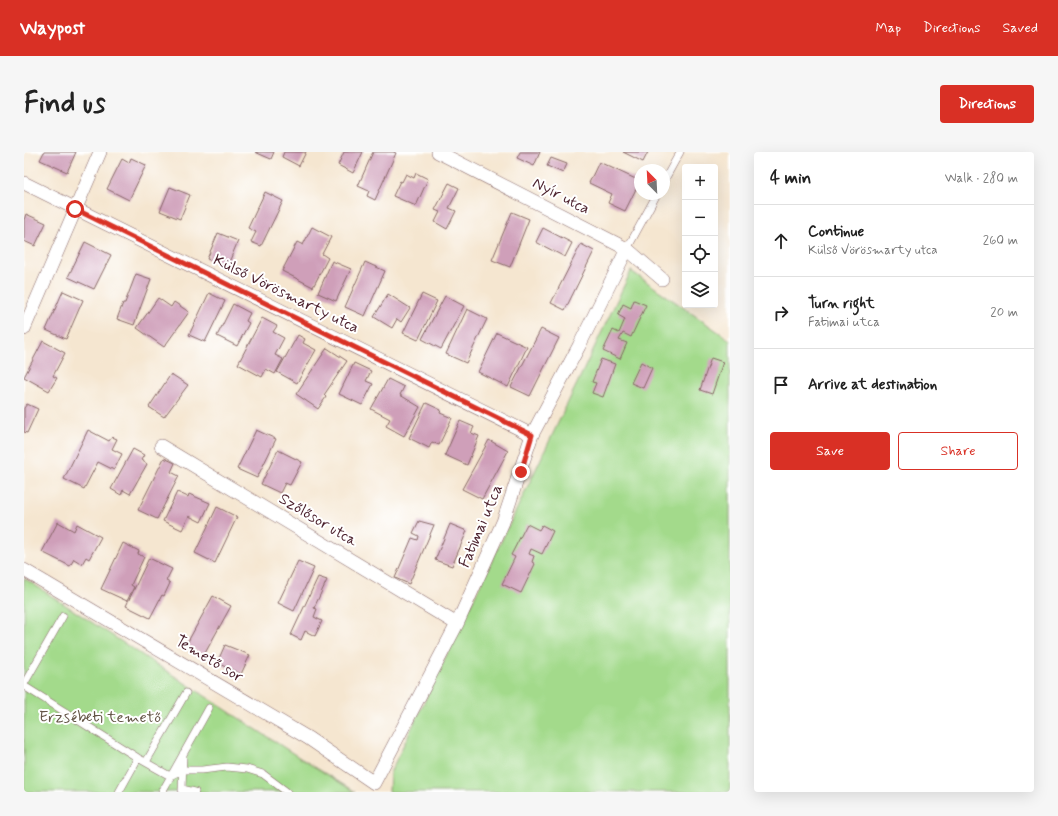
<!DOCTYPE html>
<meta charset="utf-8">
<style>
:root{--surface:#fff;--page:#f6f6f6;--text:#222;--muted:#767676;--line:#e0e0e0;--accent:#d93025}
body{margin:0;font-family:Mynerve,sans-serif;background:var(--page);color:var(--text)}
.controls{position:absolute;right:12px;top:12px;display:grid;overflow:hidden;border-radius:4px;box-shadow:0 4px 16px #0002}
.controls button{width:36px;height:36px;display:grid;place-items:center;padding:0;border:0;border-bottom:1px solid var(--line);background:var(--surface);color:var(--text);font:20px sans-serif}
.compass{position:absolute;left:610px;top:12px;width:36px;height:36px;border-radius:50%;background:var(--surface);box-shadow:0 4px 16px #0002;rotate:336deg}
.stop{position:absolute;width:12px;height:12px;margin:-9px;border:3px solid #d93025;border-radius:50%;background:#fff}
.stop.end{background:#d93025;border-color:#fff;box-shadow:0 1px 4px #0008}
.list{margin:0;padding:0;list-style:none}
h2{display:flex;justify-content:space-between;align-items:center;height:52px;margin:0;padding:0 16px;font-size:17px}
h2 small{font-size:13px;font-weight:400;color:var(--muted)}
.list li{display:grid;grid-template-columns:26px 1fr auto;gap:12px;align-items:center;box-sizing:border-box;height:72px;padding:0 16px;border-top:1px solid var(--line)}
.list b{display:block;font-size:15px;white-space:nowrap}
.list p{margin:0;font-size:13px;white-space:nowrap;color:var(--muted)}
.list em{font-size:13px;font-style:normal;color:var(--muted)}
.actions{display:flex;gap:8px;padding:12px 16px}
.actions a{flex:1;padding:9px 0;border:1px solid var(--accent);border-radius:4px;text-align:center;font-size:14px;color:var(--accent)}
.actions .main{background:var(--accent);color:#fff}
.icon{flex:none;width:22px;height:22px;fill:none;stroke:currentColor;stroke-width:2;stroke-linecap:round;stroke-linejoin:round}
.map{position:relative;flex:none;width:706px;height:640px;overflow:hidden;border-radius:4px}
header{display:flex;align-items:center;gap:24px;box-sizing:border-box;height:56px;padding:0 20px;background:var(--accent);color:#fff}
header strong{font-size:19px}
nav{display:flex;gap:22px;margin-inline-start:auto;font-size:14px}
.intro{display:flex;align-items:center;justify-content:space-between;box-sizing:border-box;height:96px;padding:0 24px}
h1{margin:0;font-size:28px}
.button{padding:10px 18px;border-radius:4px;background:var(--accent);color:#fff;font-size:14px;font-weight:700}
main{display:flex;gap:24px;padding:0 24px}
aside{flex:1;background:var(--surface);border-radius:4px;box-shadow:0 4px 16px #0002}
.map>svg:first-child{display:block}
.green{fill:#a3da8b;stroke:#767c5b}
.building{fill:#cf9fb9}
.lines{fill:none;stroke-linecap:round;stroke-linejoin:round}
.lane-casing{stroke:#866565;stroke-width:8}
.street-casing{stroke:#866565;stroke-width:14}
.lane{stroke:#fff;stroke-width:7}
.street{stroke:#fff;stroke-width:13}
.route{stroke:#d93025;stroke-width:5}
.labels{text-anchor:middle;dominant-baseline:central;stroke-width:4;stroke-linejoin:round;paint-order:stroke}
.street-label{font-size:16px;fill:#4a1f2b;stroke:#fff}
.park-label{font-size:16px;fill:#655748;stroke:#fff}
</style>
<header>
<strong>Waypost</strong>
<nav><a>Map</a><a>Directions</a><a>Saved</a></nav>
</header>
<div class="intro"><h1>Find us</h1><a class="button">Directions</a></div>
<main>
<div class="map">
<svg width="706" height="640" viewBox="0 0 706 640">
<rect width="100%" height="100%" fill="#fff"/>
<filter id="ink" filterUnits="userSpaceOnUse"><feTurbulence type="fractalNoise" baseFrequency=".025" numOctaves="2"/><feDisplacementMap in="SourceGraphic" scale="8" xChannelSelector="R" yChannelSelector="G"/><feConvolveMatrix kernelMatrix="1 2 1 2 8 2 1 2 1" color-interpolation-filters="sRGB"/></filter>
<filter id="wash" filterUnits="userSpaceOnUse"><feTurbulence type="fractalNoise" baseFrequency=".012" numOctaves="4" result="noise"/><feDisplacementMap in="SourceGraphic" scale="16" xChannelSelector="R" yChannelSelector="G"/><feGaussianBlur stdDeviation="0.9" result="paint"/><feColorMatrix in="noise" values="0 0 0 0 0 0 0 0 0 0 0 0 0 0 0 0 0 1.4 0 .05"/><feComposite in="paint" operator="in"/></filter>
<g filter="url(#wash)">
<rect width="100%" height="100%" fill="#f5e6d0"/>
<!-- green -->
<path class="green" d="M 607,119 L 706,188 L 706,640 L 365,640 L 366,621 Z
M 0,426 L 273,604 L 331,640 L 0,640 Z"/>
<g id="blocks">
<!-- building -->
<path class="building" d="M 20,0 L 52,0 L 43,20 L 16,8 Z
M 231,0 L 250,0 L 247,7 Z
M 260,0 L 282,0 L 275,14 L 258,5 Z
M 320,0 L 339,0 L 329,21 L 314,13 Z
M 349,0 L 369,0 L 372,1 L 351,48 L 343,44 L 345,39 L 334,34 Z
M 496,0 L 516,0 L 510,14 L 493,6 Z
M 599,0 L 624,0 L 619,10 Z
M 107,6 L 122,13 L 105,48 L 83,37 L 98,7 L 105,11 Z
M 527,6 L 543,12 L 539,21 L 523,14 Z
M 575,10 L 616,29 L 601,59 L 584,51 L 588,42 L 565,31 Z
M 392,21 L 404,27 L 392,54 L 369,44 L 376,29 L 378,30 L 382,22 L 390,26 Z
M 425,31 L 435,36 L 425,56 L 432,59 L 423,77 L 411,70 L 416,60 L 411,58 Z
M 146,35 L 166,43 L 156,67 L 136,59 Z
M 241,40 L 259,49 L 237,94 L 227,90 L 232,80 L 224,76 Z
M 488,60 L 505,67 L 486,115 L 468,108 Z
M 2,62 L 22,71 L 11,94 L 0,89 L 0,68 Z
M 288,75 L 307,85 L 298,102 L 304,106 L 289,135 L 258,119 L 273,90 L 279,93 Z
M 519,76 L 548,91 L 541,105 L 512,90 Z
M 194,81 L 214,89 L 203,115 L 183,107 Z
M 61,90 L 87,103 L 70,137 L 44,125 Z
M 557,92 L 570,99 L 541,158 L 527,151 Z
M 308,109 L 327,117 L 312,149 L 294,141 Z
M 341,110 L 361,119 L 341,164 L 321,155 Z
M 112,122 L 127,127 L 110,173 L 93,167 L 99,151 L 101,151 Z
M 39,139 L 59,148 L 42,187 L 22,178 Z
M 185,141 L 201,149 L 181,190 L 165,183 Z
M 364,142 L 386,156 L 377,170 L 373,167 L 368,176 L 350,165 Z
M 398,142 L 413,149 L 394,188 L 379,181 Z
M 421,144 L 440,154 L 417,197 L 398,187 Z
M 134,146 L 147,155 L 150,150 L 165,160 L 140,195 L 113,176 Z
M 610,148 L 622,153 L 607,185 L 599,181 L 595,188 L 603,191 L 596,207 L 579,199 L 589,178 L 595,181 L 601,167 L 594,163 L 599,152 L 607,156 Z
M 209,152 L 226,161 L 222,169 L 225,171 L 213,194 L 193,184 Z
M 443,157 L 463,167 L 442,211 L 422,202 Z
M 238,166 L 253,174 L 249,180 L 260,186 L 251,203 L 259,207 L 251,222 L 242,217 L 238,225 L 214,212 Z
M 517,177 L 535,186 L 506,244 L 487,235 Z
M 473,181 L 503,195 L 484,235 L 454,220 Z
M 274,183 L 281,187 L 279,191 L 292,198 L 273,231 L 253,220 Z
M 19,189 L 41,201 L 29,224 L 33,226 L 25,239 L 0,225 Z
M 303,196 L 323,209 L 300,243 L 302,245 L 294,257 L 272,242 Z
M 687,206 L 699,210 L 688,242 L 676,238 Z
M 577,207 L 591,212 L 579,245 L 568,241 L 572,231 L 568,230 Z
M 617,210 L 628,216 L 619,236 L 607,231 Z
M 330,211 L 347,219 L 342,229 L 349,232 L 338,253 L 315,242 Z
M 147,222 L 164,233 L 140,265 L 125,255 Z
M 364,227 L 380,235 L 376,243 L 396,255 L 380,284 L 362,274 L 366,267 L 347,257 Z
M 402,251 L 417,258 L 416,261 L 428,266 L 415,293 L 408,290 L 405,296 L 385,286 Z
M 3,252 L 14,257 L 3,281 L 0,280 L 0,256 Z
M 436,269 L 450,275 L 447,281 L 455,284 L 443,313 L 421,303 Z
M 64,278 L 85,289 L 88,285 L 93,287 L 88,297 L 98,302 L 90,318 L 74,310 L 60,337 L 40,327 Z
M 232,278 L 252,287 L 233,326 L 213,317 Z
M 465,288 L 484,299 L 458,347 L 438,337 Z
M 109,297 L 120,303 L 117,308 L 123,312 L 106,342 L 99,338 L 97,343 L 87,337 Z
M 254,298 L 278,310 L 266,333 L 261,331 L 256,341 L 237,332 Z
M 140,306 L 151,311 L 147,320 L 155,324 L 133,367 L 114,358 Z
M 153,340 L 164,345 L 165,342 L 186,351 L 177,370 L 165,364 L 158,378 L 139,369 Z
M 193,355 L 213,365 L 191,411 L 171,401 Z
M 395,369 L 410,373 L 385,432 L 371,426 L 388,386 L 394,388 L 395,384 L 389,381 Z
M 34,370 L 50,379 L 53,372 L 77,385 L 65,407 L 62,405 L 58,412 L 50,407 L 46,414 L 18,400 Z
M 426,372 L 443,379 L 428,414 L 411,408 Z
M 503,372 L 515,378 L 518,373 L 529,379 L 518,402 L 507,397 L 505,402 L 510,404 L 508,410 L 511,412 L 497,441 L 478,432 L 491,405 L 487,403 Z
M 99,391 L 115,399 L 114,402 L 120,405 L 107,433 L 110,435 L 103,449 L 77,437 Z
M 125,406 L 148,417 L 142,429 L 146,431 L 140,444 L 138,443 L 126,466 L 102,454 Z
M 274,409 L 290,416 L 270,459 L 254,451 Z
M 294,425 L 303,428 L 290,456 L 293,457 L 290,465 L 298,469 L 291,484 L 281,479 L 277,488 L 267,483 Z
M 189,444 L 207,454 L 180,503 L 162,493 Z
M 201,493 L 226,503 L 217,522 L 193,511 Z"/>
</g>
</g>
<g filter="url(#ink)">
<use href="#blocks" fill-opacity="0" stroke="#866565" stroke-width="1"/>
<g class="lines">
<defs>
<path id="lane" d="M 640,29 L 656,0
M 603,97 L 633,42
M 0,532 L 39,464
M 0,534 L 114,606 L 146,624 L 158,618 L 178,618 L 203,615 L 223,617 L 239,622 L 263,640
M 122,610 L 162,541
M 158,637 L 171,640
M 95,640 L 114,606
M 138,640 L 185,556
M 158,640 L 159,602"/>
<path id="street" d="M 414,0 L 603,97 L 638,127
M 0,31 L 508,283
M 0,177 L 76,0
M 137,294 L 433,472
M 0,418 L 284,586 L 350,631 L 433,472 L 479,370 L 508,283 L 555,194 L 603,97"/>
</defs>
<!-- lane casing -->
<use href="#lane" class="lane-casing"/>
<!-- street casing -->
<use href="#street" class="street-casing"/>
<!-- lane -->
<use href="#lane" class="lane"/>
<!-- street -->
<use href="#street" class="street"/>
</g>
</g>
<g class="lines" filter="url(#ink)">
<!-- route -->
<path class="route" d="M 51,57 L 508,283 L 497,320"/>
</g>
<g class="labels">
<!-- street labels -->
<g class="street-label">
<text transform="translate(537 44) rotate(27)">Nyír utca</text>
<text transform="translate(262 142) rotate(26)">Külső Vörösmarty utca</text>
<text transform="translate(294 368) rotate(31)">Szőlősor utca</text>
<text transform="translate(457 374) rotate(-67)">Fatimai utca</text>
<text transform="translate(185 507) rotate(31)">Temető sor</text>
</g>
<!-- park labels -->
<g class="park-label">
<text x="76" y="565">Erzsébeti temető</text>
</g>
</g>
</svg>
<div class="controls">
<button>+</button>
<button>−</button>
<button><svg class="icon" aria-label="locate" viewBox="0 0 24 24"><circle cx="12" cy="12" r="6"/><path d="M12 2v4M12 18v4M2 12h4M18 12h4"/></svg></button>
<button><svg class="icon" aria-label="layers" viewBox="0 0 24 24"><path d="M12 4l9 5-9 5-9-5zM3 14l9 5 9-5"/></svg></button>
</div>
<svg class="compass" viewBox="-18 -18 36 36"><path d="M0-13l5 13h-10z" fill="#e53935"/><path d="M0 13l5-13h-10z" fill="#767676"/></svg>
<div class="stop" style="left:51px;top:57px"></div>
<div class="stop end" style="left:497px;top:320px"></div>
</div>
<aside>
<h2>4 min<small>Walk · 280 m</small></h2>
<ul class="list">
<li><svg class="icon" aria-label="ahead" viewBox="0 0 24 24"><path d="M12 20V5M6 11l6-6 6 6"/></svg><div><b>Continue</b><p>Külső Vörösmarty utca</p></div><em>260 m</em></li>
<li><svg class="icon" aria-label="right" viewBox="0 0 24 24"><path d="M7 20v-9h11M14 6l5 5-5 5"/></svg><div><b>Turn right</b><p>Fatimai utca</p></div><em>20 m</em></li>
<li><svg class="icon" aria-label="arrive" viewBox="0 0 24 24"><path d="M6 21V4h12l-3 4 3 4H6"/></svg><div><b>Arrive at destination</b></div></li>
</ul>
<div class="actions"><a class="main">Save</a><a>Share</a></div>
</aside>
</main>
